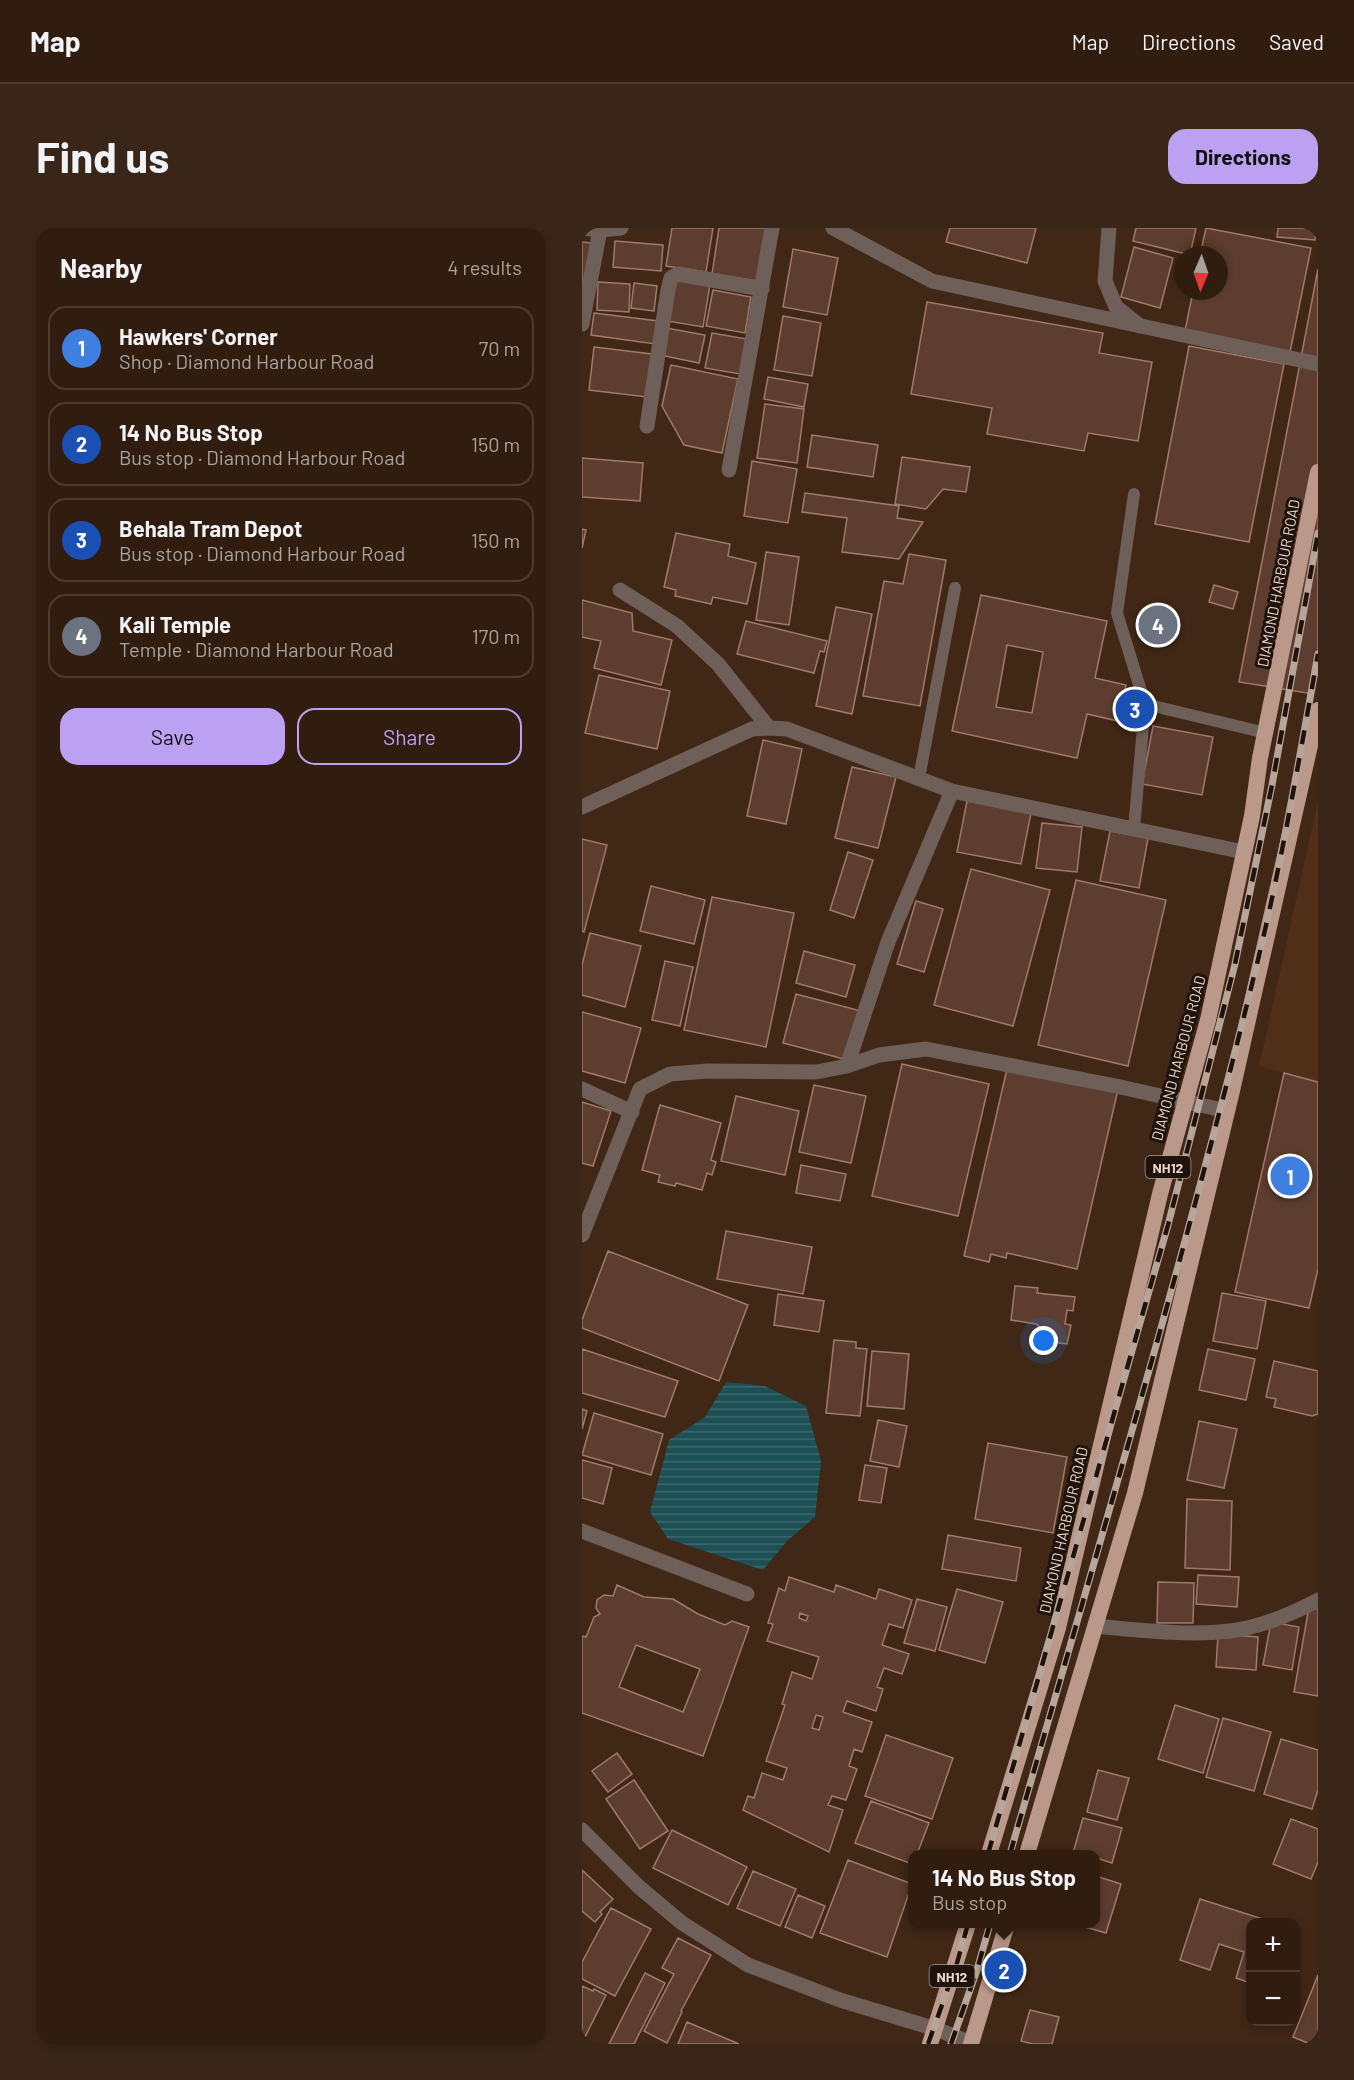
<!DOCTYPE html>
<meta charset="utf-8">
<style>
:root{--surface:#311d10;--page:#392619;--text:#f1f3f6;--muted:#a8a29f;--line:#4c3b30;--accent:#bca0f2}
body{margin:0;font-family:Barlow,sans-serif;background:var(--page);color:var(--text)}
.controls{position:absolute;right:18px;bottom:18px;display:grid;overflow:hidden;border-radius:12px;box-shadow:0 3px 9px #0003}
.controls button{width:54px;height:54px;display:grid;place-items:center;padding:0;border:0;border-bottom:2px solid var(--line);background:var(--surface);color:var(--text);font:30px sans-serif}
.compass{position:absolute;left:592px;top:18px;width:54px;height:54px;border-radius:50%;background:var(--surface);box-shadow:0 3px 9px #0003;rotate:182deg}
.you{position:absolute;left:462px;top:1113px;width:21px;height:21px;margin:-15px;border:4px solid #fff;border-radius:50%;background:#1a73e8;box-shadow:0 0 0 9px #1a73e833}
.badge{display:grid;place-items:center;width:39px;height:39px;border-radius:50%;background:var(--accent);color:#fff;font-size:20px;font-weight:700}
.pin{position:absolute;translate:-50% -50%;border:3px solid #fff;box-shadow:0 2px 6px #0006}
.popup{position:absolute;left:326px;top:1622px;width:192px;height:78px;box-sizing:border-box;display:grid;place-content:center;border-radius:12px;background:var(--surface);filter:drop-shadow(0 2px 4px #0005);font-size:20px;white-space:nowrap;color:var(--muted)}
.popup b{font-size:22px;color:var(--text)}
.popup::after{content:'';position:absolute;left:50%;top:100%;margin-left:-12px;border:12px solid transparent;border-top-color:var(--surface)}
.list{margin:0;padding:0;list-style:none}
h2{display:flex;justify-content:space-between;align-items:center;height:78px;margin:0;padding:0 24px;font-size:26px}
h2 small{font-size:20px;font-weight:400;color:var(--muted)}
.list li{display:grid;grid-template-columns:39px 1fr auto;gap:18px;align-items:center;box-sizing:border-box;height:84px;margin:0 12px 12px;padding:0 12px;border:2px solid var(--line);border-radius:18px}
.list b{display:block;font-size:22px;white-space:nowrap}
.list p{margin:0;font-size:20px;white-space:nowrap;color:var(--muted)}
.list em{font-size:20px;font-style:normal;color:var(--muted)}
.actions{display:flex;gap:12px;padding:18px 24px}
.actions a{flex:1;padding:14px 0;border:2px solid var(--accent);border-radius:18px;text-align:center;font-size:21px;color:var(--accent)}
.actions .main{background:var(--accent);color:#111}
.map{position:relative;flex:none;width:736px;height:1816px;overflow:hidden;border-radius:18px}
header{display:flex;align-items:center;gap:36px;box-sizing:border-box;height:84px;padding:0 30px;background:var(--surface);border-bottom:2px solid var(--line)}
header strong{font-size:28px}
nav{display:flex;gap:33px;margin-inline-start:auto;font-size:21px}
.intro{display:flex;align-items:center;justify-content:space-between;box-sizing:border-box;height:144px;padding:0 36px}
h1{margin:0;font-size:42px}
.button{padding:15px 27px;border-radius:18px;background:var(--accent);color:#111;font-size:21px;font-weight:700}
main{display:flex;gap:36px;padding:0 36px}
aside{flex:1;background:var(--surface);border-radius:18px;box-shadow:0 3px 9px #0003}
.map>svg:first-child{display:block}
.built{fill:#4f2f18}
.water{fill:url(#water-rules)}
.building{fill:#5c3d30;stroke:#9e7a6b;stroke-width:1.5;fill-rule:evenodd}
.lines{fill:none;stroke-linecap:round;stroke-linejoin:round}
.service{stroke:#6f5f59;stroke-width:12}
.minor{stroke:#6f5f59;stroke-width:15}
.tertiary{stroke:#6f5f59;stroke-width:15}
.trunk{stroke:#ba988a;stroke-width:16}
.rail-casing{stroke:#b9a598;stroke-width:7}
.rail{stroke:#1f130b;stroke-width:4.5;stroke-dasharray:14;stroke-linecap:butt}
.labels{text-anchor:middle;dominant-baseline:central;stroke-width:6;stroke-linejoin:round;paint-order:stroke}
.shield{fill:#1f130b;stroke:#ab9b91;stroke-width:1.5}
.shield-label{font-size:14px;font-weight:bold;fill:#e7d5ca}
.street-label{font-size:15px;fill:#e7d5ca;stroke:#1f130b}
</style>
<header>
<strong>Map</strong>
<nav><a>Map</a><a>Directions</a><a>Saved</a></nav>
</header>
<div class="intro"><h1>Find us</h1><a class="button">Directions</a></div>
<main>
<aside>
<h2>Nearby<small>4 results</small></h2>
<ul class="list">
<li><span class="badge" style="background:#3f7fe0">1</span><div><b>Hawkers' Corner</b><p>Shop · Diamond Harbour Road</p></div><em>70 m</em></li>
<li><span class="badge" style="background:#1a4fb4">2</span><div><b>14 No Bus Stop</b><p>Bus stop · Diamond Harbour Road</p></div><em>150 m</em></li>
<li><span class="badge" style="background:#1a4fb4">3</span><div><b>Behala Tram Depot</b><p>Bus stop · Diamond Harbour Road</p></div><em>150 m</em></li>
<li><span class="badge" style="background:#6b7280">4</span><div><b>Kali Temple</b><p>Temple · Diamond Harbour Road</p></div><em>170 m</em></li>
</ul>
<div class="actions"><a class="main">Save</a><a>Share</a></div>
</aside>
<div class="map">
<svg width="736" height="1816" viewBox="0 0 736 1816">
<defs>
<pattern id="water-rules" width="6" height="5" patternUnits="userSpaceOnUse" patternTransform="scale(1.5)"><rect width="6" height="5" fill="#1c5054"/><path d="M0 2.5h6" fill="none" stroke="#3d686b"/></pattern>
</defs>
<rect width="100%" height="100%" fill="#412715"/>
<!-- built -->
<path class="built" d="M 736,573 L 736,854 L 677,838 Z"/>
<!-- water -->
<path class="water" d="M 144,1154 L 183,1158 L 224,1178 L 239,1233 L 233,1289 L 205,1313 L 181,1342 L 86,1311 L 68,1284 L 87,1212 L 123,1189 Z"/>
<!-- building -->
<path class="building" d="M 90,0 L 131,0 L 124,44 L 84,38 Z
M 137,0 L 184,0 L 175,53 L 130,46 Z
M 368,0 L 454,0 L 445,35 L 364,14 Z
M 554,0 L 614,0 L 608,27 L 551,13 Z
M 624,0 L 729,20 L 708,124 L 603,103 L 611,63 L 637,63 L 637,27 L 618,27 Z
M 696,0 L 734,0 L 733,12 L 695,9 Z
M 33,13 L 81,17 L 79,43 L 31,39 Z
M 0,14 L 9,15 L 0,67 Z
M 552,19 L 591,30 L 578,80 L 539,69 Z
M 211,21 L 256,30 L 245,87 L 201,79 Z
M 736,41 L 736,437 L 731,466 L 657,454 Z
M 93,50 L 128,56 L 121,99 L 85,93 Z
M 16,54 L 48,56 L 47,84 L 15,82 Z
M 52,55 L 75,58 L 72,83 L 49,80 Z
M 131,62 L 169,69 L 163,105 L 124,98 Z
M 345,74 L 521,105 L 517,125 L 570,134 L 556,213 L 506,205 L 502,223 L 405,206 L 410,180 L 329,166 Z
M 12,85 L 76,93 L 73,116 L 9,107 Z
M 201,88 L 239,95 L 230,148 L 192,142 Z
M 84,100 L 123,107 L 117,135 L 78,127 Z
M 130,105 L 165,111 L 158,146 L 123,140 Z
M 607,118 L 702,136 L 667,314 L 573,296 Z
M 12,119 L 70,126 L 65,169 L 7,162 Z
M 89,137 L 156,151 L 140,225 L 102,217 L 80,178 Z
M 186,149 L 226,156 L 222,179 L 182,171 Z
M 183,176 L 222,181 L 215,235 L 175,230 Z
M 230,207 L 296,217 L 291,249 L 225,239 Z
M 320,229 L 388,239 L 384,264 L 361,261 L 344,281 L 313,276 Z
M 0,230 L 61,235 L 58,273 L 0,269 Z
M 170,233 L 215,241 L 206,295 L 162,288 Z
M 223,265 L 317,278 L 315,290 L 341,294 L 317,331 L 260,324 L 265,290 L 220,284 Z
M 0,301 L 4,302 L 0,320 Z
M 94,305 L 148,316 L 146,328 L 174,335 L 165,376 L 131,369 L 129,376 L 93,368 L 94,362 L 82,359 Z
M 184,324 L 217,329 L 207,397 L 174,392 Z
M 327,326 L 364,332 L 338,478 L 281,468 L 302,353 L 321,356 Z
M 632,357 L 656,364 L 651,381 L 627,374 Z
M 399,367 L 525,393 L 513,450 L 544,457 L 536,493 L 505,486 L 495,530 L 370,503 ZM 425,417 L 461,424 L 450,485 L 414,479 Z
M 0,372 L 50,385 L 51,403 L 90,412 L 79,457 L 12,440 L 19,413 L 0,409 Z
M 254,379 L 290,386 L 270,486 L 234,478 Z
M 164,393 L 245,413 L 242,424 L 238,423 L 232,445 L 155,426 Z
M 17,447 L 88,463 L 75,521 L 3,505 Z
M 571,498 L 631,509 L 620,567 L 560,556 Z
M 181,512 L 220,521 L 204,596 L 165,588 Z
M 270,539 L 314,549 L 296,620 L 253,610 Z
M 385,573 L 449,585 L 439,636 L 375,624 Z
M 460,595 L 500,599 L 495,644 L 454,640 Z
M 528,603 L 566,610 L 557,660 L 518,653 Z
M 0,611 L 25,617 L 2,704 L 0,703 Z
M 266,624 L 291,632 L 272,690 L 248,682 Z
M 389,641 L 468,662 L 431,798 L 352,777 Z
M 494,652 L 584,672 L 546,838 L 456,817 Z
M 69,658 L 123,672 L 112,716 L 58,703 Z
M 130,669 L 212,685 L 184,819 L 102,802 Z
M 334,673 L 361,681 L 342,744 L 315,736 Z
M 8,705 L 59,718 L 43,779 L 0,767 L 0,737 Z
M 222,723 L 273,737 L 264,769 L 214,755 Z
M 83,733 L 111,739 L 98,798 L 70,792 Z
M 214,766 L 279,783 L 266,832 L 201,815 Z
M 0,784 L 59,800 L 43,855 L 0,843 Z
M 427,832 L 537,857 L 495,1041 L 425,1025 L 424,1030 L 409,1026 L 407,1034 L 382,1028 Z
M 320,836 L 407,856 L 376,988 L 290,968 Z
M 702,845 L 736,854 L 736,1041 L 727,1080 L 653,1064 Z
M 232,857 L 284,868 L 269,935 L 217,924 Z
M 154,868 L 217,883 L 203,947 L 139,933 Z
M 0,874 L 29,883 L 11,938 L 0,935 Z
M 78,877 L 139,895 L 129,932 L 134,934 L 130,947 L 125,945 L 120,962 L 94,955 L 93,958 L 76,954 L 78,947 L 60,942 Z
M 219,937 L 264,946 L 258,973 L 214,965 Z
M 144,1003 L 230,1019 L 221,1066 L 135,1051 Z
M 26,1023 L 166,1077 L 137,1153 L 0,1100 L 0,1092 Z
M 433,1058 L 456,1060 L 455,1065 L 493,1069 L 491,1083 L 485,1082 L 483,1096 L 489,1097 L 485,1116 L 477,1115 L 454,1096 L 429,1092 Z
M 640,1065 L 684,1073 L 675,1121 L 631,1113 Z
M 196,1066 L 242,1073 L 237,1104 L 192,1097 Z
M 252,1112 L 274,1114 L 274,1120 L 285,1121 L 278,1188 L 244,1185 Z
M 0,1121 L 96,1153 L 83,1189 L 0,1165 Z
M 626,1121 L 673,1131 L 664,1172 L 617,1162 Z
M 290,1123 L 327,1126 L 322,1181 L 285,1178 Z
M 692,1133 L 736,1143 L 736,1186 L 730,1188 L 692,1179 L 694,1171 L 684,1169 Z
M 0,1181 L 5,1183 L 0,1201 Z
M 12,1185 L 81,1206 L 69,1247 L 0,1227 Z
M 296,1192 L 325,1198 L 317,1239 L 288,1233 Z
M 617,1193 L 655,1201 L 642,1260 L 605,1252 Z
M 406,1215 L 485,1229 L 471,1305 L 393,1291 Z
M 0,1232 L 30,1240 L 21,1276 L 0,1270 Z
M 283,1237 L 305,1240 L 299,1275 L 277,1272 Z
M 605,1271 L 650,1273 L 648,1342 L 603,1340 Z
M 366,1307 L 439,1320 L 434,1353 L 360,1341 Z
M 616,1347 L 657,1349 L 655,1379 L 614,1376 Z
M 207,1349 L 252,1364 L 254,1357 L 294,1371 L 297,1361 L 330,1372 L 321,1400 L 307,1396 L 300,1417 L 327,1426 L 320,1446 L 302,1440 L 295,1459 L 301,1461 L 294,1483 L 265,1473 L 261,1484 L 290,1494 L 280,1524 L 272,1521 L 267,1538 L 275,1541 L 264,1572 L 250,1568 L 246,1577 L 261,1582 L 247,1624 L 161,1582 L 166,1568 L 172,1570 L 180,1545 L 201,1552 L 205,1540 L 184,1533 L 203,1477 L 200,1476 L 210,1444 L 230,1451 L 237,1429 L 185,1413 L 191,1396 L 186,1395 L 197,1360 L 203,1363 ZM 218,1385 L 226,1388 L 224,1393 L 217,1390 ZM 234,1487 L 241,1489 L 237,1502 L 230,1500 Z
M 576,1354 L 612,1355 L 611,1395 L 575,1395 Z
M 35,1357 L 62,1369 L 91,1371 L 116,1386 L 143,1397 L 150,1393 L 167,1399 L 121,1528 L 0,1485 L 0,1408 L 4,1409 L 12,1389 L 18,1386 L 14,1380 L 15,1372 L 22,1367 L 31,1368 ZM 54,1417 L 118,1441 L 101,1484 L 37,1459 Z
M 375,1361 L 421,1374 L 403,1435 L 357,1422 Z
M 335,1371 L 365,1379 L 353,1423 L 322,1415 Z
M 727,1379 L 736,1381 L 736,1468 L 712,1464 Z
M 689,1394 L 717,1399 L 710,1442 L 681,1437 Z
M 636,1406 L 676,1409 L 674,1442 L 634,1439 Z
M 593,1477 L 637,1491 L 621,1545 L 576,1531 Z
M 641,1490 L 689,1504 L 672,1563 L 624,1549 Z
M 304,1507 L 371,1530 L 350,1591 L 283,1568 Z
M 699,1511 L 736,1522 L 736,1562 L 730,1581 L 682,1566 Z
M 35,1525 L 50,1546 L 26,1564 L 10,1543 Z
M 516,1542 L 547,1550 L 535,1592 L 505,1584 Z
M 52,1552 L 86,1603 L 58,1621 L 24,1571 Z
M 289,1573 L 347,1595 L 335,1626 L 330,1626 L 330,1636 L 273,1615 Z
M 501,1590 L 540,1600 L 530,1635 L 514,1630 L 514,1626 L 491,1625 Z
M 709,1591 L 736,1601 L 736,1634 L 729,1651 L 691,1636 Z
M 90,1602 L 165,1639 L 146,1677 L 71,1640 Z
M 266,1632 L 330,1656 L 305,1729 L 238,1705 Z
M 0,1642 L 31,1671 L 18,1684 L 20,1686 L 13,1694 L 0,1683 Z
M 171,1643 L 214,1661 L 198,1698 L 155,1680 Z
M 514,1648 L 539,1656 L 524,1705 L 493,1696 L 514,1696 Z
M 216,1667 L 243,1678 L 230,1710 L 203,1699 Z
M 618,1671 L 690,1694 L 668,1694 L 668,1755 L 654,1750 L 662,1724 L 637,1716 L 628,1742 L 598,1732 Z
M 29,1680 L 69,1701 L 33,1768 L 0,1751 L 0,1734 Z
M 96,1710 L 129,1727 L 99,1783 L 100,1784 L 85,1815 L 62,1803 L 92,1746 L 80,1740 Z
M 63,1745 L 83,1755 L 52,1816 L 27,1816 Z
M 736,1747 L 736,1816 L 728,1816 L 711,1809 Z
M 0,1758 L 11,1763 L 12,1761 L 24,1767 L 0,1815 Z
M 448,1782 L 477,1789 L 470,1816 L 451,1816 L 439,1813 Z
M 105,1794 L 157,1816 L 96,1816 Z"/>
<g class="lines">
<!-- service -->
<path class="service" d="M 563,476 L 684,505
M 337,550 L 373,360
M 552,601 L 563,476 L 535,385 L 552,266"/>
<!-- minor -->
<path class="minor" d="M 527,0 L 523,53 L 534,79 L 558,98
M 0,96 L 18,2
M 65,198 L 86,62 L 89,50 L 96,46 L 180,61
M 147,242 L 190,0
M 38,362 L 95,398 L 136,436 L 187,500
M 0,579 L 170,501 L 187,500 L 205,501 L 370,563 L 662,624
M 265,838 L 297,827 L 344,821 L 534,858 L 645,883
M 0,861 L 50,884
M 0,1007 L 58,861 L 88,846 L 126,843 L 234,844 L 265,838 L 306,714 L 370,563
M 0,1303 L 165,1366
M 513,1398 C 557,1402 604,1408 648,1403 C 678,1399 710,1386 736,1372"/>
<!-- tertiary -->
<path class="tertiary" d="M 0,0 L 18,2 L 39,0
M 251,0 L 350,53 L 736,136
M 0,1602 L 57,1659 L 100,1695 L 166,1737 L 258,1772 L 354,1801 L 389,1815"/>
<!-- trunk -->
<path class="trunk" d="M 407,1626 L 476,1400 L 578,966 L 626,792 L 670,588 L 678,530 L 736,244
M 445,1626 L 553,1265 L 649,867 L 736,482
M 348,1816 L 386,1696
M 389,1816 L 425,1696"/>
<defs>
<path id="rail" d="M 406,1626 L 586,997 L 653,736 L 690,557 L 736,305
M 428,1626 C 512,1333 600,1041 673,744 C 699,639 717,532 736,426
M 346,1816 L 375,1735 L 386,1696
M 369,1816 L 395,1742 L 408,1696"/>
</defs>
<!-- rail casing -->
<use href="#rail" class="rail-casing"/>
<!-- rail -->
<use href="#rail" class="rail"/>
</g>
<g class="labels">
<!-- shield labels -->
<g class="shield">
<rect x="563.5" y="928" width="45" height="22" rx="4.5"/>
<rect x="347.5" y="1737" width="45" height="22" rx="4.5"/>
</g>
<g class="shield-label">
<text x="586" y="939">NH12</text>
<text x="370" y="1748">NH12</text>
</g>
<!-- street labels -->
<g class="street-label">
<text transform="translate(696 355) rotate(-79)">DIAMOND HARBOUR ROAD</text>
<text transform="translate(596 830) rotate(-75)">DIAMOND HARBOUR ROAD</text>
<text transform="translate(481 1302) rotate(-77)">DIAMOND HARBOUR ROAD</text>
</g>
</g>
</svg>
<div class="controls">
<button>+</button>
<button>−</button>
</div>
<svg class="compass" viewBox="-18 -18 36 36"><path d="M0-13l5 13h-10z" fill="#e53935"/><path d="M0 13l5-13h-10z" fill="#a8a29f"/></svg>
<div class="you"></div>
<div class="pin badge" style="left:708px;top:948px;background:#3f7fe0">1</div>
<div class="pin badge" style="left:422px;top:1742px;background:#1a4fb4">2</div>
<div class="popup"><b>14 No Bus Stop</b>Bus stop</div>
<div class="pin badge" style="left:553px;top:481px;background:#1a4fb4">3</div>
<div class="pin badge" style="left:576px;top:397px;background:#6b7280">4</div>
</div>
</main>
